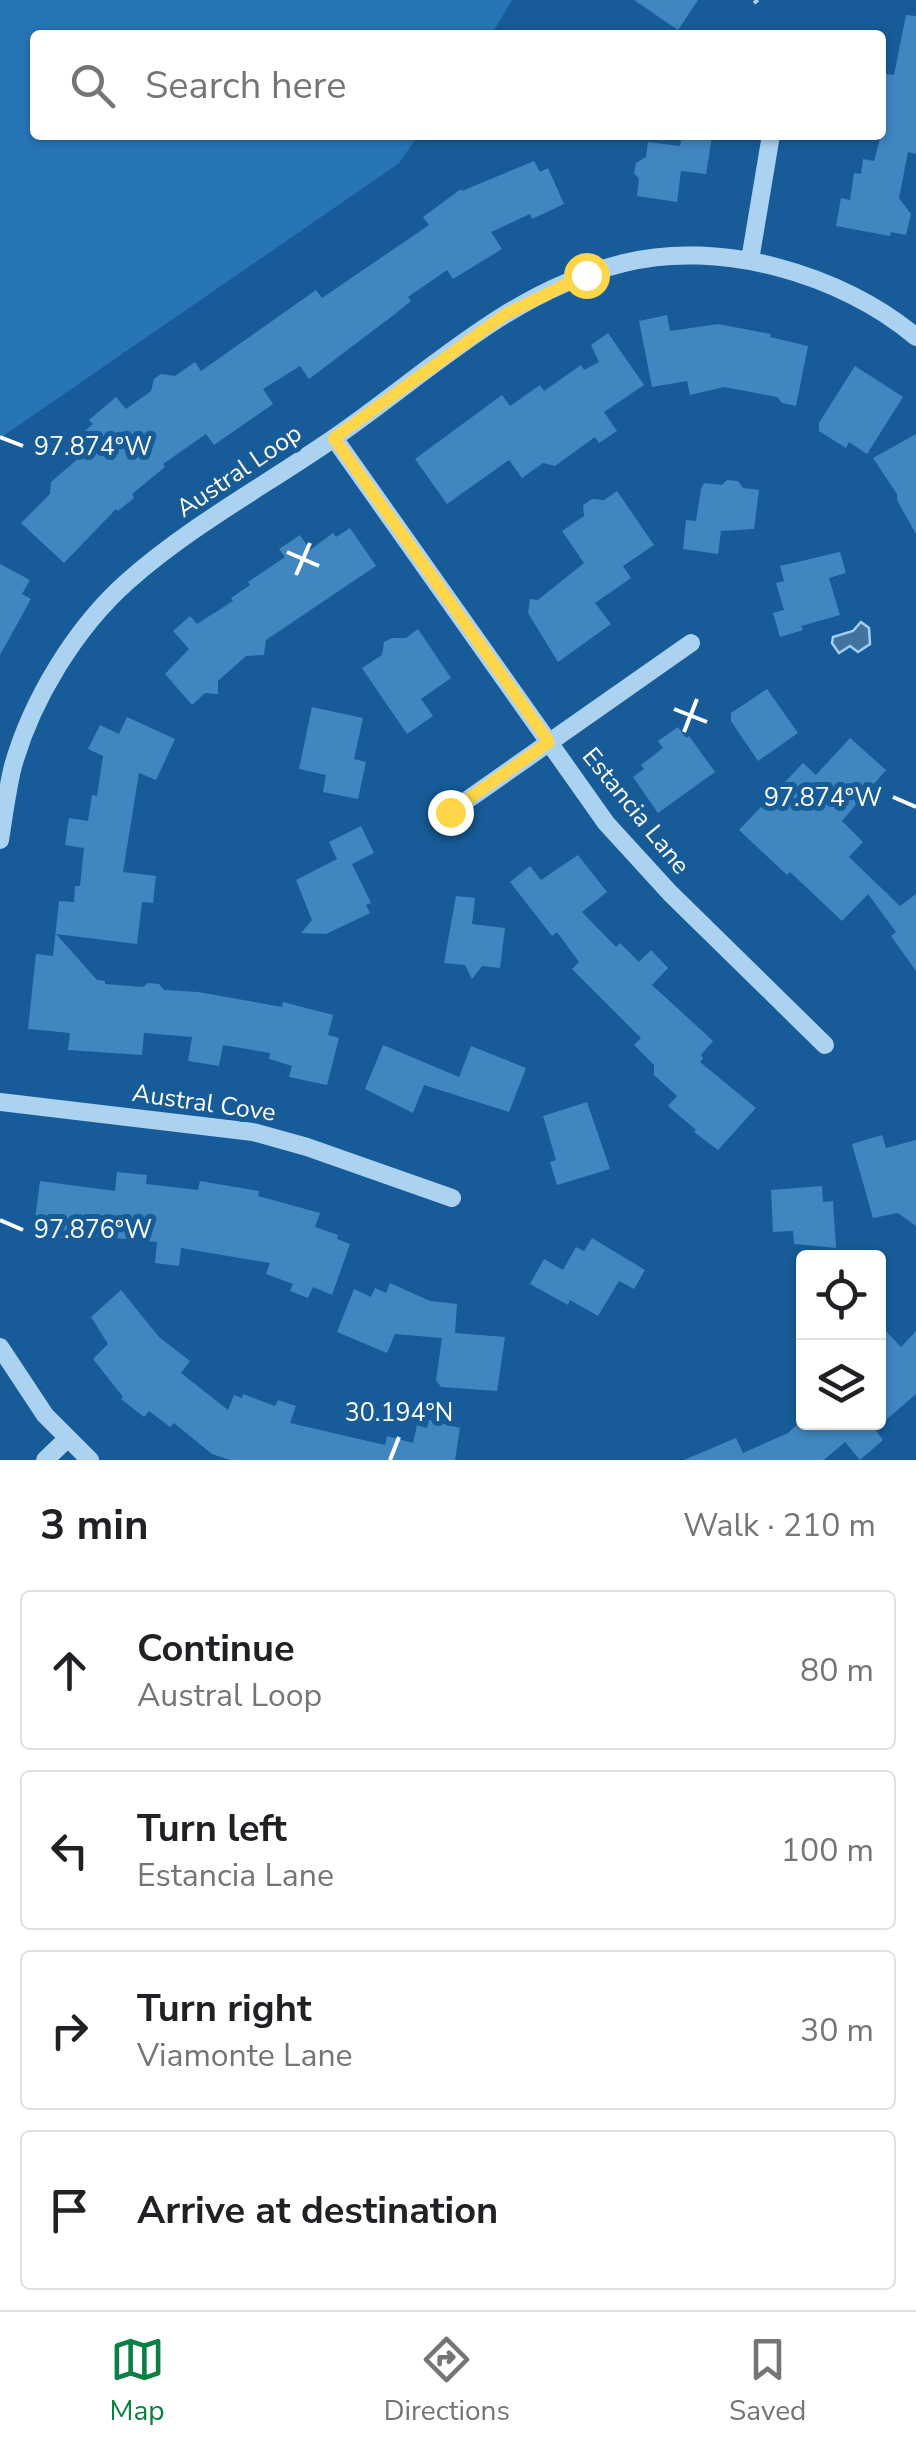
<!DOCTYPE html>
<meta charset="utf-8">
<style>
:root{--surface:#fff;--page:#f6f6f6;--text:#202124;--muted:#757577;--line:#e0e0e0;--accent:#0b8043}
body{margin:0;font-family:"Nunito Sans",sans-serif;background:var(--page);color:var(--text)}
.controls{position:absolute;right:30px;bottom:30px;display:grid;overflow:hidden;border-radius:10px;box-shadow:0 2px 8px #0004}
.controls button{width:90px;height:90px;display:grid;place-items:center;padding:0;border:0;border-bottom:2px solid var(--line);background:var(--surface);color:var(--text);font:50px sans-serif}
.stop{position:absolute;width:30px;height:30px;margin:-22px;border:8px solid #ffd54a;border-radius:50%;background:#fff}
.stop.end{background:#ffd54a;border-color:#fff;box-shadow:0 2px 10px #0008}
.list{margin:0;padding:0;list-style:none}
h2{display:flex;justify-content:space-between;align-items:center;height:130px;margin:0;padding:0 40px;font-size:42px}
h2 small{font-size:32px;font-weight:400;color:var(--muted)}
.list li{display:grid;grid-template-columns:65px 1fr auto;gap:30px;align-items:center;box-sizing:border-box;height:160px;margin:0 20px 20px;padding:0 20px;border:2px solid var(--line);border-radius:10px}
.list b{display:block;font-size:38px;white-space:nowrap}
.list p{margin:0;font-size:32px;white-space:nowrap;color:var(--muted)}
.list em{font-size:32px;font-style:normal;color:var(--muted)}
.icon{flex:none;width:55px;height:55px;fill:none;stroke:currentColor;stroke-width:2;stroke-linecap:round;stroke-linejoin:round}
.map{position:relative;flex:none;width:916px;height:1460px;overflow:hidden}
.search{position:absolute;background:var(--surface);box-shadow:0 2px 8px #0004;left:30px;right:30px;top:30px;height:110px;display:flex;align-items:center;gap:25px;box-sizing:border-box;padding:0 35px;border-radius:10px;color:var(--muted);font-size:38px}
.sheet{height:850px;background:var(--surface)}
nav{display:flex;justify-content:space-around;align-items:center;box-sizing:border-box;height:140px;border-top:2px solid var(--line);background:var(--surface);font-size:28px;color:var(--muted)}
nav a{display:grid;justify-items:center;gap:5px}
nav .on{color:var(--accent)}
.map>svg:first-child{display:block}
.green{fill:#2775b5}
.water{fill:#42729d;stroke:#9ecef4;stroke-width:2.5}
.building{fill:#4086c0}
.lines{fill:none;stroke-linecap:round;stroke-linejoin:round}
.path{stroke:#abd2f1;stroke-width:5;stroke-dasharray:5 8;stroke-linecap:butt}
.minor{stroke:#abd2f1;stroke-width:18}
.route{stroke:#ffd54a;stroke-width:12}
.ticks{fill:none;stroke:#fff;stroke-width:4}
.labels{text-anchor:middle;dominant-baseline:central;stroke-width:10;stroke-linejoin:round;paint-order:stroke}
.street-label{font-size:25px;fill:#fff;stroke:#175c98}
.ticks-label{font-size:25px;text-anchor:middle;fill:#fff;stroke:#175c98;stroke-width:10;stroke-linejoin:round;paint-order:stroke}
</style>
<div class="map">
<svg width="916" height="1460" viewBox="0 0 916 1460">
<rect width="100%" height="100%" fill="#175c98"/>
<!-- green -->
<path class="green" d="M 0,0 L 512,0 L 491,35 L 35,35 L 35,135 L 419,135 L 398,164 L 0,438 Z"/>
<!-- water -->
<path class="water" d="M 861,622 L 869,628 L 870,644 L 858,652 L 850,646 L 839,653 L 832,643 L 833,637 L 853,631 Z"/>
<!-- building -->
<path class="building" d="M 634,0 L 698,0 L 678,30 Z
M 906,15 L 916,16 L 916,154 L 908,152 L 899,198 L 911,214 L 906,235 L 891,232 L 890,236 L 836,226 L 841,198 L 850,200 L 854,173 L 861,174 L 863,159 L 874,161 L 881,135 L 881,73 L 894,75 Z
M 682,135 L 712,137 L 706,174 L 681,171 L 677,202 L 637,196 L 639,179 L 634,173 L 636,163 L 646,157 L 648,142 L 680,146 Z
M 534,161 L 540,172 L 548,168 L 564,204 L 532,219 L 530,214 L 491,232 L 502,249 L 453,279 L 447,270 L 408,297 L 411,301 L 395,314 L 309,379 L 300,366 L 263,389 L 273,404 L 214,445 L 206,434 L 163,464 L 165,467 L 132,494 L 134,498 L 118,511 L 116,509 L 64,563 L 21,523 L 50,494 L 51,482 L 95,444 L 85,431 L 93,424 L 89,420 L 116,397 L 126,409 L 151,391 L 154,379 L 161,374 L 175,376 L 195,362 L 201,371 L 316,290 L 322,298 L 429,225 L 423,217 L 461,189 L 462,191 Z
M 667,315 L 670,331 L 718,324 L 771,334 L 770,337 L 808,346 L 796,406 L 782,403 L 777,397 L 724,387 L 690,395 L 687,381 L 652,387 L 639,321 Z
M 608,333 L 644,385 L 604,412 L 617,431 L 599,443 L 595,437 L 555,466 L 543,463 L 522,478 L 509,460 L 447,504 L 415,459 L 502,395 L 510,406 L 540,385 L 544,391 L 581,365 L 584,370 L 599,362 L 591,345 Z
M 855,366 L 903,397 L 867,454 L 849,442 L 846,448 L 819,431 L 819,423 Z
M 916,434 L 916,534 L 897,500 L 897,494 L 873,458 Z
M 727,480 L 738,481 L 743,488 L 759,490 L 754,529 L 721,531 L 718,554 L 683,549 L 686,520 L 696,521 L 701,489 L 704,483 L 722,485 Z
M 617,491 L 654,545 L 623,566 L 631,578 L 595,603 L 611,624 L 558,662 L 528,613 L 530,599 L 538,600 L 584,563 L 562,531 L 584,516 L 583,505 L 592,499 L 604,500 Z
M 350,528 L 376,566 L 266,640 L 264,655 L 246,656 L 218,681 L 218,694 L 205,693 L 192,705 L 165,674 L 189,649 L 173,631 L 190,616 L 197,624 L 233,601 L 231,598 L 250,585 L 248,582 L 285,557 L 279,549 L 300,535 L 310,550 L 333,533 L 336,537 Z
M 840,552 L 846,573 L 829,578 L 840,615 L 801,626 L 803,630 L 780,637 L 773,613 L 784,610 L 776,583 L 784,581 L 780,566 Z
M 0,564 L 30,580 L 22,594 L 31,599 L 0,655 Z
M 418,629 L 451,678 L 421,699 L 433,716 L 407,734 L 362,668 L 382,655 L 384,642 L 392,638 L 406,638 Z
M 767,689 L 798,733 L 758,761 L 731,721 L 731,713 Z
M 312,707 L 363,718 L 354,759 L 366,762 L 358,799 L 323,792 L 326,775 L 299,769 Z
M 127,717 L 175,739 L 156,780 L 139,773 L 123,872 L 156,876 L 153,903 L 142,902 L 137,944 L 56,934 L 97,980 L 105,981 L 105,984 L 143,987 L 148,983 L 159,984 L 164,990 L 198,992 L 282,1007 L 283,1002 L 333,1015 L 328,1035 L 339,1038 L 327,1085 L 289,1077 L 292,1066 L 269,1059 L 270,1053 L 223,1045 L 219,1066 L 188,1061 L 192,1037 L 144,1033 L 142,1055 L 68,1050 L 70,1033 L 28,1029 L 36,954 L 53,956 L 59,901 L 74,902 L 75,886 L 80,886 L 84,848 L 65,845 L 69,818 L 88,821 L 92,795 L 97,796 L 103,756 L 88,749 L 100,725 L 119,734 Z
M 678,727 L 686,738 L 689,736 L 715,772 L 658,813 L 633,777 L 644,769 L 641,765 L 663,748 L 658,741 Z
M 850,738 L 886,770 L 842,821 L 863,842 L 849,857 L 900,906 L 916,894 L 916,971 L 891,936 L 896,932 L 868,894 L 842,921 L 790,872 L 787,875 L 739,830 L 803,763 L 816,775 Z
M 361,826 L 374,853 L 352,864 L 371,903 L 366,905 L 370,913 L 326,934 L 301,933 L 312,920 L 296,880 L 337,859 L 329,842 Z
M 578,855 L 607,892 L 582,912 L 616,947 L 620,943 L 639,962 L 651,950 L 668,968 L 652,985 L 713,1041 L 701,1055 L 703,1058 L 700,1062 L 756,1108 L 718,1150 L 694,1132 L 696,1130 L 668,1106 L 677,1096 L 654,1075 L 654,1065 L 634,1045 L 641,1038 L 572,969 L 579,962 L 557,932 L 552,936 L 510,882 L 530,866 L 541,880 Z
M 456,896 L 475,898 L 472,924 L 505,928 L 500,968 L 482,966 L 472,979 L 465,965 L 444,963 Z
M 383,1045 L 459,1077 L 471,1046 L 526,1068 L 509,1112 L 424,1085 L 413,1113 L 365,1089 Z
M 587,1102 L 610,1169 L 557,1185 L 550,1162 L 556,1160 L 543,1116 Z
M 882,1135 L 886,1148 L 916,1140 L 916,1226 L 898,1213 L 873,1218 L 852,1144 Z
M 117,1172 L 147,1175 L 146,1184 L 198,1190 L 200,1181 L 259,1191 L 258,1196 L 320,1213 L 315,1227 L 338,1235 L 337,1239 L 350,1244 L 332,1295 L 313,1287 L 308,1298 L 290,1291 L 293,1284 L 266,1274 L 270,1263 L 181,1248 L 179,1266 L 155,1263 L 157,1242 L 83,1235 L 82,1241 L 33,1235 L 40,1181 L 115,1191 Z
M 822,1186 L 823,1202 L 833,1201 L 836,1248 L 794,1244 L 793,1231 L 773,1232 L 771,1190 Z
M 592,1238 L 645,1270 L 634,1289 L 619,1281 L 598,1316 L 570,1300 L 568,1305 L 530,1284 L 544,1259 L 563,1270 L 576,1247 L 584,1251 Z
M 390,1283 L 430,1301 L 457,1304 L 455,1333 L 505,1337 L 497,1391 L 441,1387 L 436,1380 L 442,1338 L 395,1334 L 387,1353 L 337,1332 L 354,1289 L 371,1297 L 375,1288 L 386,1293 Z
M 121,1290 L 159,1337 L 190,1361 L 181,1373 L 228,1410 L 234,1395 L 242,1398 L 243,1394 L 275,1406 L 278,1400 L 296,1406 L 290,1423 L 385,1445 L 387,1436 L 413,1443 L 417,1425 L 427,1428 L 429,1420 L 460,1428 L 455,1460 L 230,1460 L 212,1454 L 174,1423 L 170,1427 L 149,1411 L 144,1417 L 121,1399 L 123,1397 L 93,1359 L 108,1344 L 91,1317 Z
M 878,1323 L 901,1347 L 916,1331 L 916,1394 L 878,1427 Z
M 800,1422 L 869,1422 L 883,1440 L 860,1460 L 845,1442 L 824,1460 L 684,1460 L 736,1438 L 743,1453 L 788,1433 Z"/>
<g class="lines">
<!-- path -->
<path class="path" d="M 755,0 L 757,3"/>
<!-- minor -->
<path class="minor" d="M 750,260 L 771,135
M 334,438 L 606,823 L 670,893 L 825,1045
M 450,812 L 691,643
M 0,840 C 4,816 7,790 13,766 C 32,699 76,627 128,581 C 190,526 266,485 334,438 C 392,398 446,351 506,314 C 542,292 584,273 624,263 C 719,239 842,274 916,337
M 0,1102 L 253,1132 L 307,1147 L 452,1198
M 0,1347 L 45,1415 L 90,1460
M 45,1460 L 66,1440"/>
</g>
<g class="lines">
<!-- route -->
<path class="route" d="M 450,812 L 549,742 L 334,438 L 506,314 L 586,275"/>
</g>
<!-- ticks -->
<path class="ticks" d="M 0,437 L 23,446M 287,552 L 319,566M 296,575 L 310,543M 674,709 L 707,722M 684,732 L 697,699M 893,797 L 916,807M 0,1220 L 23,1230M 390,1460 L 399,1437"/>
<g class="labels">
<!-- street labels -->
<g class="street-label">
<text transform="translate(239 471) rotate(-34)">Austral Loop</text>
<text transform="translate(636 811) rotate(51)">Estancia Lane</text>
<text transform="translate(204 1103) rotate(8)">Austral Cove</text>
</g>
</g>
<g class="ticks-label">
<text x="93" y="455">97.874°W</text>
<text x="823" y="806">97.874°W</text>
<text x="93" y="1238">97.876°W</text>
<text x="399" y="1421">30.194°N</text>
</g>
</svg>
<div class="controls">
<button><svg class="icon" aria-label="locate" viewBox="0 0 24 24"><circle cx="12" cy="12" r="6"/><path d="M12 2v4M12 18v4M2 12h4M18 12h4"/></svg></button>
<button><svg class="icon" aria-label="layers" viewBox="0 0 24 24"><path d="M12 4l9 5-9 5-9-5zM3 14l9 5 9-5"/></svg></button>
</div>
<div class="stop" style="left:586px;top:275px"></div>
<div class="stop end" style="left:450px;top:812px"></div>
<div class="search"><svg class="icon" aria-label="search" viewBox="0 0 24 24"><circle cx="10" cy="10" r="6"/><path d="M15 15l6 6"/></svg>Search here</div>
</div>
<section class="sheet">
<h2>3 min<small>Walk · 210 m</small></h2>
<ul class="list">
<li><svg class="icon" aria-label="ahead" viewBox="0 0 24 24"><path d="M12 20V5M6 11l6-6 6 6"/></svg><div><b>Continue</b><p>Austral Loop</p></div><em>80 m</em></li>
<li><svg class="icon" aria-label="left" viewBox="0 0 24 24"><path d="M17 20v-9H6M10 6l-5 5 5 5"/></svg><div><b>Turn left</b><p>Estancia Lane</p></div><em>100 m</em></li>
<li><svg class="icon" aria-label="right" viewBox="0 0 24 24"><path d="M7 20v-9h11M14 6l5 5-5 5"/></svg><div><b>Turn right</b><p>Viamonte Lane</p></div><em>30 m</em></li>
<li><svg class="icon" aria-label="arrive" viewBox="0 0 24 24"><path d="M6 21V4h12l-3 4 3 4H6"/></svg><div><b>Arrive at destination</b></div></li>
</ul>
</section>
<nav>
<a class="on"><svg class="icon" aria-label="map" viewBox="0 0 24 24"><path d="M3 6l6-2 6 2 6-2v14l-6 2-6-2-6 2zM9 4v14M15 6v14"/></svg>Map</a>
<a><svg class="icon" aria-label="directions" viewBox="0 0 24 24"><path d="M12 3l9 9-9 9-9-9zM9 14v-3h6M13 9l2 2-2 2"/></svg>Directions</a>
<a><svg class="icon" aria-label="saved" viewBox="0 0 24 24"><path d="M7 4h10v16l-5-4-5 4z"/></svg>Saved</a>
</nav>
